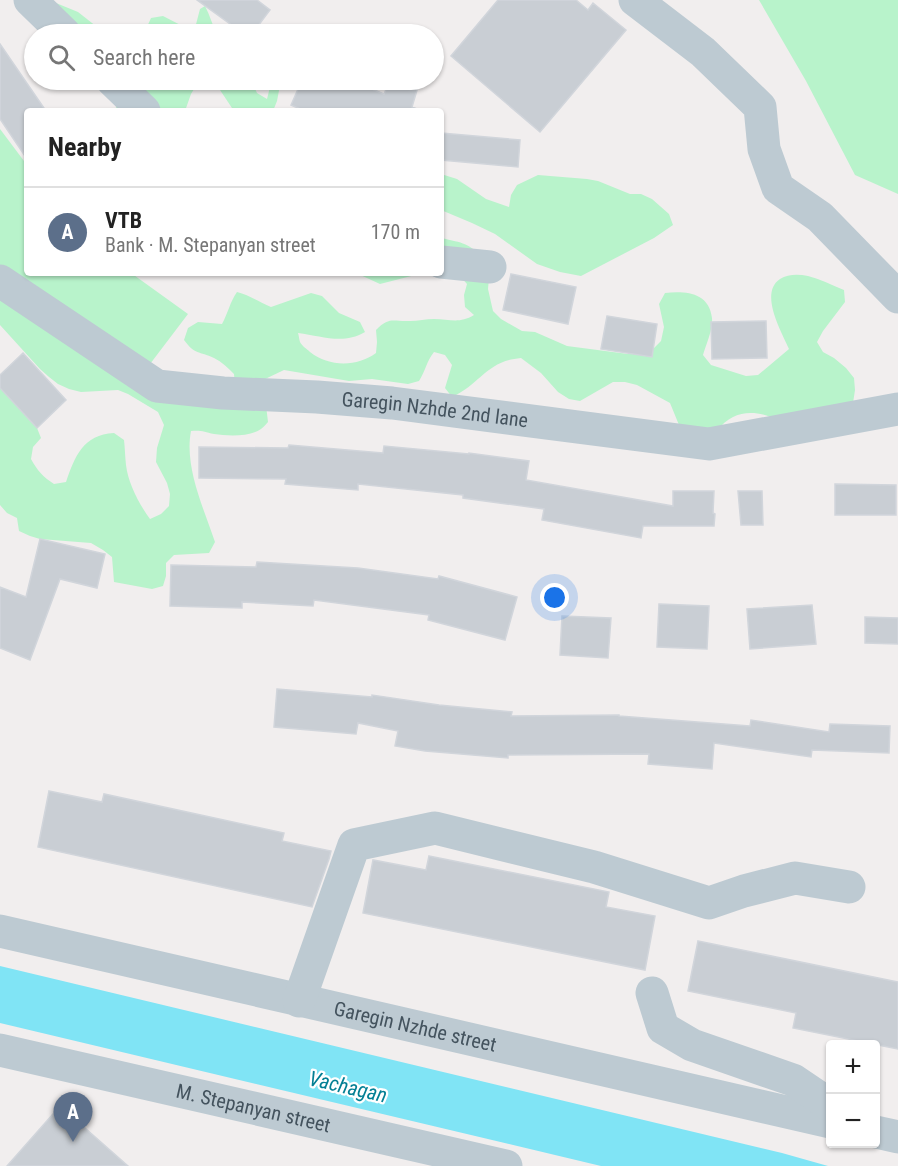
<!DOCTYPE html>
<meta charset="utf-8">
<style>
:root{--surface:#fff;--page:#f6f6f6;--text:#222;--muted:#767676;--line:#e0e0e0;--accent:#077cf2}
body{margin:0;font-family:"Roboto Condensed",sans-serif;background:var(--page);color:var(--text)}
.controls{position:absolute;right:18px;bottom:18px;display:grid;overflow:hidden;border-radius:6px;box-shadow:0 2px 4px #0004}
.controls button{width:54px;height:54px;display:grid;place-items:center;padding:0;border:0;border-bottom:2px solid var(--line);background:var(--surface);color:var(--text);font:30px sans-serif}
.you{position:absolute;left:555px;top:598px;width:21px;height:21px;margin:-15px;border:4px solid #fff;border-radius:50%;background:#1a73e8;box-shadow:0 0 0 9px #1a73e833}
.badge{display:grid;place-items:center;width:39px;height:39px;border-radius:50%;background:var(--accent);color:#fff;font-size:20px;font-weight:700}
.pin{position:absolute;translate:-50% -50px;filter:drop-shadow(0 2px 3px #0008)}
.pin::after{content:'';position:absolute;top:32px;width:21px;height:18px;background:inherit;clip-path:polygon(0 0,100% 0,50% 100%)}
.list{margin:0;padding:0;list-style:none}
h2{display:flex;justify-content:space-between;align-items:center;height:78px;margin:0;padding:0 24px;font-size:26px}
h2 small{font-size:20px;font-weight:400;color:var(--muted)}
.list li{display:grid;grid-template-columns:39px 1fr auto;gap:18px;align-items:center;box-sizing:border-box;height:90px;padding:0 24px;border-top:2px solid var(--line)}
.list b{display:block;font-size:22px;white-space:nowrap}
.list p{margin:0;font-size:20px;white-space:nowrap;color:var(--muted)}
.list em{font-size:20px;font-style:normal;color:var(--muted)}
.icon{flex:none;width:33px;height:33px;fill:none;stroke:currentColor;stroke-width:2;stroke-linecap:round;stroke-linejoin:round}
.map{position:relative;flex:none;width:898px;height:1166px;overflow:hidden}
.search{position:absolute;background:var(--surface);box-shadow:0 2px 4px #0004;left:24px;top:24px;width:420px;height:66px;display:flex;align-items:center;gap:15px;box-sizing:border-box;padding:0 21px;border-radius:33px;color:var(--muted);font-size:22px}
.panel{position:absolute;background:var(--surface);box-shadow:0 2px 4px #0004;left:24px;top:108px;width:420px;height:168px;border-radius:6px}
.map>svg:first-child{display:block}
.green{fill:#b8f3cb}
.water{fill:#80e4f5}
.building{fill:#c9ced4;stroke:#d1d5db;stroke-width:1.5}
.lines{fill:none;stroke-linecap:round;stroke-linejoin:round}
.minor{stroke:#bdcad2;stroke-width:33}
.labels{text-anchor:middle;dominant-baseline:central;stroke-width:4.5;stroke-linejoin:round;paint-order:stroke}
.street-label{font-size:20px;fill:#44535e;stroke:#fff}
.water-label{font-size:21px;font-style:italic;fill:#037f94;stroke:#fff}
</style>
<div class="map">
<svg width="898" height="1166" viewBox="0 0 898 1166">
<rect width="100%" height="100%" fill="#f1eeee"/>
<!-- green -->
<path class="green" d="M 759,0 L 898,0 L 898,194 L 855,175 L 806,81 Z
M 56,3 L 78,12 L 106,34 L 75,34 Z
M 205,6 C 210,15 212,25 217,34 L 146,34 L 146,29 L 151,18 L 163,16 L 194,32 L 200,9 Z
M 119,80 L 251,80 L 257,93 L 267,99 L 270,87 L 269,80 L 281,80 L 277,101 L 273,111 L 234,111 L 218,87 L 208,82 L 197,84 L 191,94 L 185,111 L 113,111 L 126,96 Z
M 0,129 L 27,165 L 27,273 L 131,273 L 188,314 L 147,368 L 0,273 Z
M 441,174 L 457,179 L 486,199 L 509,207 L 511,195 L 517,185 L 538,175 L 587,179 L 598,181 L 630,194 L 641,194 L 652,199 L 669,214 L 673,225 L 654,238 L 581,276 L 560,272 L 537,264 L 495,234 L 472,223 L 441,210 Z
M 441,238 C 469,244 471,244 490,267 L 488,289 L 493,311 L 501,319 L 522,331 L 535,332 L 567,346 L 628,354 L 652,350 L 661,341 L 664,327 L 659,304 L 665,293 C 685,291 709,292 712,318 C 713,330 706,344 703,355 L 711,365 L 746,376 L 758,375 L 789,349 C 781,331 759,293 780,279 C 788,274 798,274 808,276 C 820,279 832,285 844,290 L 845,302 L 823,331 L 817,342 L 823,352 L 834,358 L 846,368 L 854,378 L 855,390 L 853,403 L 780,421 C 757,409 733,409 717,431 L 679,425 L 670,403 L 637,385 L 625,382 L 613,382 L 580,401 L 569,399 L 558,392 L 541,373 L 521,358 C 486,361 481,384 452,397 L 445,388 L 452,365 L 445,355 L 434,352 C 426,362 426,370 419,381 L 408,384 L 372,379 L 349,381 L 284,370 L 263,380 L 268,422 C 266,424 264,427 261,429 C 249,437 228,436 214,434 C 204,432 202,430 191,431 C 184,467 204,509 215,542 L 209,553 L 174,555 L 166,563 L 166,576 L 163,586 L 152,589 L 114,582 L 112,557 L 103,550 L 91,543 L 40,539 L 30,536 L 19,531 L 17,518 L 7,513 L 0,505 L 0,383 L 18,399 L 29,420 L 37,428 L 41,438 L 33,447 L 31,459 C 37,470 43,477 54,484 L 66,482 C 75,456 83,435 114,433 L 124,440 C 125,448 125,457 126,465 C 128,483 139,504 150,519 L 161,514 L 169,506 L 170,494 L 167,483 L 156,462 L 157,448 L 164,425 L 158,412 L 128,394 L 118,390 L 81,392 L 69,389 L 58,384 L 49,377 L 40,369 L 0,325 L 0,294 L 114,367 L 235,387 L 234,374 C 228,368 222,362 214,358 C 199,351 195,355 184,340 L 188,328 L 198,322 L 222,324 C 228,313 230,302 237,292 C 249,295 259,302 271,307 L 311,293 L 322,296 L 339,313 L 360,322 L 365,332 C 343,345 322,336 298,333 C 299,336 299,339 300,342 C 302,346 307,349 310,352 C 329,367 357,367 376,353 L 377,342 L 376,330 C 390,316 393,322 410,321 C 418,321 426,319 434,319 C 450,319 459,324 474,315 L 465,307 L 464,295 L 467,284 L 460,276 L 427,273 L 441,273 Z
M 356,273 L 423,273 L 380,284 Z"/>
<!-- water -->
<path class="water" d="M 0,966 L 782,1153 L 828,1166 L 601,1166 L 0,1023 Z"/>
<!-- building -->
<path class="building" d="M 197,0 L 257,0 L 270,10 L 252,34 L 244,34 Z
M 498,0 L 576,0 L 588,10 L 593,3 L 626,30 L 540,132 L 451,56 Z
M 0,44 L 46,111 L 27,111 L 27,159 L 0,119 Z
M 302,80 L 351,80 L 384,94 L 390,80 L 420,80 L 412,107 L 422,111 L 305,111 L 291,105 Z
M 441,133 L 520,140 L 518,167 L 441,160 Z
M 511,274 L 576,287 L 568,324 L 503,310 Z
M 607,316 L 657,324 L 652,357 L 601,349 Z
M 766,321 L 767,358 L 712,359 L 711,322 Z
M 23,353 L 66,400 L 37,428 L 0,388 L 0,375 Z
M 289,445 L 383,453 L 384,446 L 469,454 L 469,453 L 529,461 L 526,480 L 673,506 L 673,491 L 714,491 L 713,513 L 715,514 L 714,526 L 643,526 L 641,538 L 542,520 L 544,509 L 463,498 L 463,495 L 358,484 L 358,490 L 285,484 L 286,479 L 199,478 L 199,447 L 288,448 Z
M 835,484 L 896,485 L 896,515 L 835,515 Z
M 738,491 L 762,491 L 763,525 L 741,525 Z
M 40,539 L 105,554 L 97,588 L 60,579 L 30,660 L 0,648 L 0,587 L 26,597 Z
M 257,562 L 358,568 L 438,579 L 439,576 L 517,597 L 505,640 L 428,620 L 429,615 L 314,600 L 313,606 L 242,602 L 242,608 L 170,606 L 171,565 L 256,567 Z
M 659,604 L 709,606 L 707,649 L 657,647 Z
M 812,605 L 816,644 L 750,649 L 747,609 Z
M 562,616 L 611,618 L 608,658 L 560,655 Z
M 865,617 L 898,618 L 898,644 L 865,643 Z
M 277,689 L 372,697 L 372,695 L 439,705 L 512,712 L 511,716 L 619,715 L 619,716 L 750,726 L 751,720 L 829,732 L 830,724 L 890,726 L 889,753 L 812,750 L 811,757 L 714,743 L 712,769 L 648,764 L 649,754 L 508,755 L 508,758 L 425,751 L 395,746 L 398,731 L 358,723 L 356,734 L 274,727 Z
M 49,791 L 102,802 L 104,794 L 284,833 L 282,841 L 331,851 L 329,859 L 312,907 L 38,847 Z
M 429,856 L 609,892 L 606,907 L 655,916 L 645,970 L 363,913 L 373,860 L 426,870 Z
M 698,941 L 898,982 L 898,1049 L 793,1028 L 796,1013 L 688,991 Z
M 60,1106 L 128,1166 L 7,1166 Z"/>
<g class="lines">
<!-- minor -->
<g class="minor">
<path d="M 30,0 L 65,34"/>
<path d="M 635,0 L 703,52 L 760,107 L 764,149 L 778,188 L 820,217 L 898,297"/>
<path d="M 112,80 L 144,111"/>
<path d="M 441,262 L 490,267"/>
<path id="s1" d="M 0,281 L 157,386 L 223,393 L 317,397 L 392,403 L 709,444 L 898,409"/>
<path id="s2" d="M 0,931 L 830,1122"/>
<path d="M 652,993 L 663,1028 L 692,1045 L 793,1080 L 830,1105"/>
<path d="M 299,1001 L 354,845 L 435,828 L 594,867 L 709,903 L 744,891 L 795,878 L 849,887"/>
<path id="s3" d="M 0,1050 L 506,1166"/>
<path d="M 876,1132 L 898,1137"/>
</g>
</g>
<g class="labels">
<!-- street labels -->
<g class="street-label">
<text stroke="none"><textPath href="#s1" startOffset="468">Garegin Nzhde 2nd lane</textPath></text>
<text stroke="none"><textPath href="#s2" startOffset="426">Garegin Nzhde street</textPath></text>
<text stroke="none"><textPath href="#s3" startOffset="260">M. Stepanyan street</textPath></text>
</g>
<!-- water labels -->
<g class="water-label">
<text transform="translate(348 1087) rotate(13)">Vachagan</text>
</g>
</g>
</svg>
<div class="controls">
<button>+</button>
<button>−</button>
</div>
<div class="you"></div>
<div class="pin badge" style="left:73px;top:1142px;background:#5c6f8a">A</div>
<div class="search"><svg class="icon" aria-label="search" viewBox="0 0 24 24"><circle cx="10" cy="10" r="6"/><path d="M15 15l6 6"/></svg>Search here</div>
<section class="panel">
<h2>Nearby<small></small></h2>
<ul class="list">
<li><span class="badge" style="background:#5c6f8a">A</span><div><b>VTB</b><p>Bank · M. Stepanyan street</p></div><em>170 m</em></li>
</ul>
</section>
</div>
